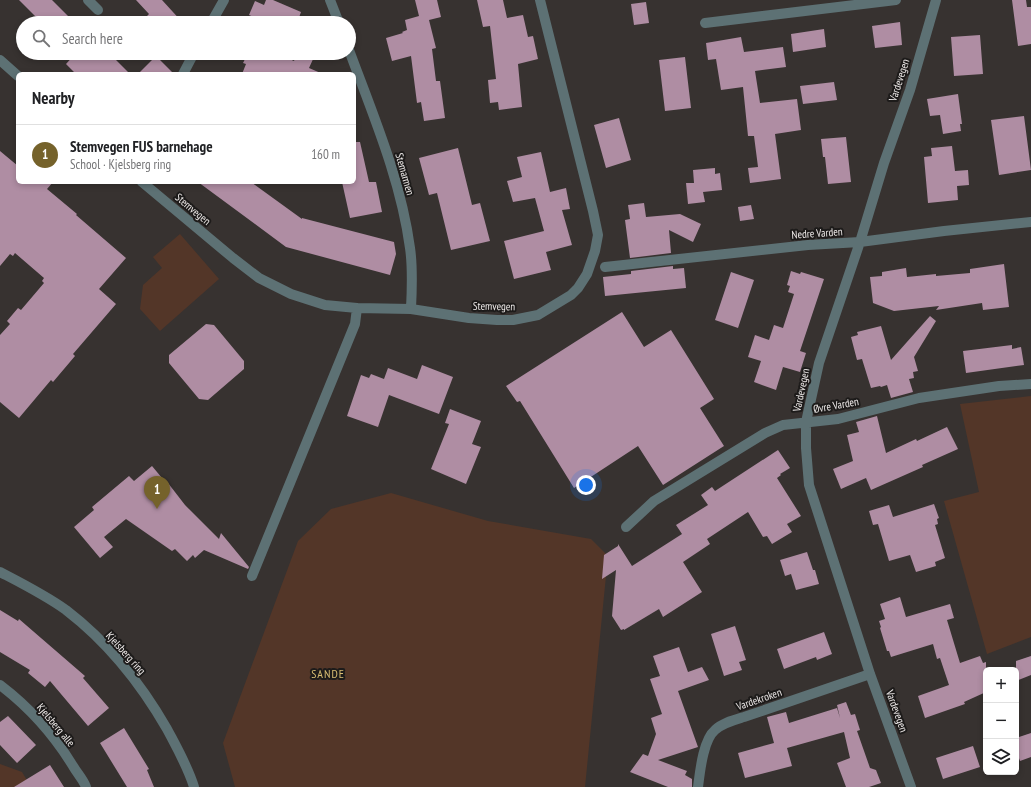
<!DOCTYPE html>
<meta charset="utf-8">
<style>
:root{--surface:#fff;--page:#f2f2f2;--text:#202124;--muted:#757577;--line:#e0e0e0;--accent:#75622b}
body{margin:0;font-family:"PT Sans Narrow",sans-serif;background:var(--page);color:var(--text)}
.controls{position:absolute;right:12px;bottom:12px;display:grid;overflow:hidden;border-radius:6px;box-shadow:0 2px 6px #0003}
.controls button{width:36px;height:36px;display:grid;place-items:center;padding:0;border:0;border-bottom:1px solid var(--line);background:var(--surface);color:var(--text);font:20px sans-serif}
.you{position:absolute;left:586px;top:485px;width:14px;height:14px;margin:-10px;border:3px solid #fff;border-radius:50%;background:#1a73e8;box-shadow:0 0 0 6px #1a73e833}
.badge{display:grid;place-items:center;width:26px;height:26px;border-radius:50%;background:var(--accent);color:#fff;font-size:13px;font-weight:700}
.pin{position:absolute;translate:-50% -33px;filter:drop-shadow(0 1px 2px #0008)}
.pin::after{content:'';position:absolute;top:21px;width:14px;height:12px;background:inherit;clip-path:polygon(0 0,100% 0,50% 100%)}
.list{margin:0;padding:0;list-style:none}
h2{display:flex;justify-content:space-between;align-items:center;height:52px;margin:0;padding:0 16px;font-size:17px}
h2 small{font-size:13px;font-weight:400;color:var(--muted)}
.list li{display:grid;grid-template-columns:26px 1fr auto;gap:12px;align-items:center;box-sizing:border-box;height:60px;padding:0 16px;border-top:1px solid var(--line)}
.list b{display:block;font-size:15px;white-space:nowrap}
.list p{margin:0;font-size:13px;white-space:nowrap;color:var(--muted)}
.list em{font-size:13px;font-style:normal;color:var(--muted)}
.icon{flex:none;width:22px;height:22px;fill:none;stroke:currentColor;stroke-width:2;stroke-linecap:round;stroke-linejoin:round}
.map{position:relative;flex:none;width:1031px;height:787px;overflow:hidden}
.search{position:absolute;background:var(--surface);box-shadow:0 2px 6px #0003;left:16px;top:16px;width:340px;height:44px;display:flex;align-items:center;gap:10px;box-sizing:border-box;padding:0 14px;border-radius:22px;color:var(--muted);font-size:15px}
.panel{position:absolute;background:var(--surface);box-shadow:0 2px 6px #0003;left:16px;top:72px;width:340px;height:112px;border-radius:6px}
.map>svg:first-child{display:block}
.green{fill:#533628}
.building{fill:#af8da3}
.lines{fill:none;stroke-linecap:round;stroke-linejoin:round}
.minor{stroke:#5d7174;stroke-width:10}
.labels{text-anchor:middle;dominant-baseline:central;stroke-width:4;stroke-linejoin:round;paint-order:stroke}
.street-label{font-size:11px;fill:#eeeae9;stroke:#1d1b1a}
.neighbourhood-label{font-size:12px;letter-spacing:1px;fill:#d9bd72;stroke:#1d1b1a}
</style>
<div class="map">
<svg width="1031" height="787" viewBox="0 0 1031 787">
<rect width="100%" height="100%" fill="#373230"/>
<!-- green -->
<path class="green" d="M 180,234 L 219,279 L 160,331 L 140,309 L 143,285 L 162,268 L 153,257 Z
M 1031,396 L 1031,637 L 987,654 L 944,501 L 979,492 L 960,404 Z
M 391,493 L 488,521 L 591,539 L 608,556 L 585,787 L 235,787 L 223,743 L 298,541 L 331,509 Z
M 0,764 L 22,772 L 31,787 L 0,787 Z"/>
<!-- building -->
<path class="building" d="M 19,0 L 52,0 L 75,23 L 42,23 Z
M 136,0 L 162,0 L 183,23 L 140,23 L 149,14 Z
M 266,0 L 273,0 L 301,12 L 297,23 L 268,23 L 249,15 L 255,1 L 264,5 Z
M 415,0 L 437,0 L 441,17 L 429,20 L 436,48 L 432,49 L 436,81 L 440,81 L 445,118 L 424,121 L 421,102 L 417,103 L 411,56 L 392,61 L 386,38 L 403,33 L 402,32 L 407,30 L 405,20 L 419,16 Z
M 477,0 L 503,0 L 507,18 L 523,15 L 528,37 L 533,36 L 538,59 L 518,64 L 522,107 L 499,110 L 498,102 L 490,103 L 488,80 L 496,79 L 490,26 L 483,27 Z
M 1012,0 L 1026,0 L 1027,7 L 1031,7 L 1031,44 L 1018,46 Z
M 646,2 L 649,23 L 634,25 L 631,4 Z
M 900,22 L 902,45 L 875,48 L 872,26 Z
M 824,29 L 826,47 L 793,52 L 791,34 Z
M 980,35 L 983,74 L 954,76 L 951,37 Z
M 741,37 L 744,52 L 783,47 L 786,67 L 755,71 L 760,103 L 797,99 L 801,130 L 775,134 L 781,179 L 750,183 L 748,168 L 758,167 L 754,136 L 748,136 L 743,87 L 721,90 L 716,59 L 708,60 L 706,43 Z
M 76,53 L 109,53 L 130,74 L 76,74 L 66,64 Z
M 248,53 L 275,53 L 294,61 L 297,53 L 304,53 L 314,57 L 309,68 L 323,74 L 242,74 L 246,64 L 243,63 Z
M 156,56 L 174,74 L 138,74 Z
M 685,57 L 691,108 L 665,111 L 659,60 Z
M 834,82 L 837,100 L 803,104 L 800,86 Z
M 958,94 L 962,124 L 960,124 L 961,131 L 943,134 L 940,115 L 930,116 L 927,99 Z
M 1024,116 L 1031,170 L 999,175 L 991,120 Z
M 619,118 L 631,160 L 606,168 L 594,125 Z
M 846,137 L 851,182 L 828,184 L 825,157 L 823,157 L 821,139 Z
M 354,142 L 360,142 L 369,182 L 376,182 L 382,212 L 350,218 L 342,182 L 354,182 Z
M 952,146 L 955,171 L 968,170 L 969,185 L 957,186 L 958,200 L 928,203 L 924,157 L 932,156 L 931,148 Z
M 458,148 L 472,205 L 480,203 L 490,241 L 451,250 L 437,193 L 429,195 L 419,158 Z
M 0,151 L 18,166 L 18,182 L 53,182 L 47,189 L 77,214 L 76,215 L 126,258 L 99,289 L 116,304 L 73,354 L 75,356 L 53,382 L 51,380 L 19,418 L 0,402 L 0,335 L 10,324 L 7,321 L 18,308 L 21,310 L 44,283 L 42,281 L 44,278 L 15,253 L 13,256 L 10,254 L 0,266 Z
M 541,152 L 550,192 L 566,188 L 570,209 L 562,210 L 572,245 L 546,252 L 551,270 L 514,279 L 504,241 L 544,231 L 535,198 L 513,202 L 507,181 L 522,177 L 517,157 Z
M 715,168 L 715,174 L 720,173 L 722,190 L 703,192 L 705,202 L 688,204 L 686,183 L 694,183 L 693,170 Z
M 198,182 L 251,182 L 302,219 L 302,218 L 394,242 L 396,254 L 390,275 L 286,247 Z
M 644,203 L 646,217 L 680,214 L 701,224 L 693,242 L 669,230 L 671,253 L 630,258 L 625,220 L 630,219 L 628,205 Z
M 751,205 L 754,219 L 740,221 L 738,207 Z
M 1004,264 L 1009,307 L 983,310 L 982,303 L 936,310 L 939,306 L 894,311 L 873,303 L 870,277 L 882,276 L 882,272 L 906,268 L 907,277 L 936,274 L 936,276 L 970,273 L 970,269 Z
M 673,266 L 673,269 L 684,268 L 686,288 L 605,296 L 603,277 L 631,274 L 631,271 Z
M 791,271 L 800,274 L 801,272 L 824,279 L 800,351 L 806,353 L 800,372 L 783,367 L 776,390 L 754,382 L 761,361 L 748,357 L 755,335 L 769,340 L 774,325 L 783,328 L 794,294 L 788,292 L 790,286 L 787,285 Z
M 731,272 L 754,280 L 738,328 L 715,320 Z
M 622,312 L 644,347 L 671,330 L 714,399 L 700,408 L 724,446 L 663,485 L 638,446 L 574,488 L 520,401 L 517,402 L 506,386 Z
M 930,316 L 936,321 L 914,357 L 918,371 L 913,372 L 914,378 L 909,379 L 913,392 L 891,398 L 887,385 L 881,387 L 880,386 L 871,388 L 862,359 L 857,360 L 851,337 L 858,335 L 857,332 L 881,326 L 891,360 Z
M 206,324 L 214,325 L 244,361 L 244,369 L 208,400 L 199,399 L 169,363 L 169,355 Z
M 1012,345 L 1012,349 L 1021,347 L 1024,365 L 966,373 L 963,351 Z
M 422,365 L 453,377 L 439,414 L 389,395 L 378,427 L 347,416 L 361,375 L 369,378 L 371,374 L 384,379 L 388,368 L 417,379 Z
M 450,409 L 481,421 L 472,444 L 481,447 L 466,484 L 431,469 L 449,424 L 445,423 Z
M 877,416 L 886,453 L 916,439 L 917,441 L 947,427 L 958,449 L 922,465 L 923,467 L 871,490 L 866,478 L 841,489 L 833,469 L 853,461 L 847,435 L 859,432 L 856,422 Z
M 778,450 L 790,468 L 780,474 L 781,475 L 777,478 L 801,516 L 787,524 L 792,532 L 772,544 L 767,536 L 763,537 L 748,512 L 707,539 L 710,544 L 683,562 L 702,592 L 663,617 L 659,609 L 624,630 L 624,629 L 621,630 L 612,616 L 616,570 L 602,579 L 604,555 L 618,546 L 618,544 L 632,566 L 682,534 L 676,525 L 708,505 L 701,495 L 712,487 L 715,491 Z
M 152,466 L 167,484 L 168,483 L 185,505 L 219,539 L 221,533 L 249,567 L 248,569 L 204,550 L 195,558 L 193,555 L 187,561 L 175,549 L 172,551 L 126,519 L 104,537 L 113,547 L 100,558 L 74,527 L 94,510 L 92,507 L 129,476 L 134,481 Z
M 934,504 L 939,518 L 937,519 L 938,524 L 935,525 L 945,558 L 935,562 L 936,566 L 916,572 L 910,555 L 889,561 L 878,524 L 873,525 L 869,511 L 889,505 L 893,517 Z
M 807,552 L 813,570 L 815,570 L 819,584 L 796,590 L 791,574 L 785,576 L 780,560 Z
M 900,597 L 906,617 L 950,604 L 954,618 L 947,620 L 960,663 L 980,656 L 983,663 L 986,662 L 986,692 L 964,702 L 965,704 L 925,718 L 918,696 L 949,685 L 940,658 L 937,659 L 933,644 L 891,657 L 889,651 L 887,651 L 880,628 L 881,627 L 879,621 L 885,619 L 880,604 Z
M 0,610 L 18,621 L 19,619 L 85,676 L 83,678 L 109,708 L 88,726 L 50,681 L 45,687 L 28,673 L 30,670 L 0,652 Z
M 735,626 L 746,660 L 739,662 L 742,670 L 724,676 L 711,634 Z
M 824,632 L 832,654 L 817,660 L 816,657 L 784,669 L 777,649 Z
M 679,647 L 688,672 L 702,667 L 709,680 L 678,691 L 698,747 L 658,760 L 687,771 L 685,775 L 692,779 L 692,787 L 668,787 L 630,772 L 643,754 L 648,756 L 656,734 L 651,718 L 662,714 L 650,679 L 660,676 L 653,656 Z
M 1031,656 L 1031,675 L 1016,681 L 1016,661 Z
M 846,702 L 851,715 L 855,714 L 860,730 L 857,731 L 870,768 L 876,770 L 881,783 L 869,787 L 846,787 L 837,763 L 850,758 L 844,732 L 787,748 L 792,766 L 745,778 L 738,753 L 774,743 L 767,717 L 786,712 L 789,723 L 837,708 L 840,718 L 837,705 Z
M 8,716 L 36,745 L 17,763 L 0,745 L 0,722 Z
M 124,728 L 149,769 L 147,770 L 154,787 L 127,787 L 100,743 Z
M 1031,733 L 1031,757 L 1020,761 L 1016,750 L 1016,738 Z
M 973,746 L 980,767 L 943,779 L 936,758 Z
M 50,765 L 64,787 L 14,787 Z"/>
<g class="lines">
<!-- minor -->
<path class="minor" d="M 88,0 L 98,10
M 330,0 L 339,23
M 211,23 L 224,0
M 705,23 L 896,0
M 349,50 C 373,115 401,180 410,248 C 413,268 412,289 411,309
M 0,60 L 18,76
M 183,74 L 194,53
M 142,182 L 233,258 L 259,278 L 291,294 L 325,305 L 357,308 L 411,309 L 469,318 L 497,320 L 513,320 L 538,315 L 571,295 L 578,288 L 587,274 L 595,251 L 598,235 L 593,211 L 540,0
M 605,267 L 808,245 L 860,242 L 944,231 L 1031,222
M 626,527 L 654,501 L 765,433 L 783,425 L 838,419 L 919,398 L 999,386 L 1031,384
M 0,572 C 23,584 45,595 66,610 C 109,643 140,682 167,729 C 177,748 188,767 194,787
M 252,576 L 355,324 L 357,308
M 0,685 C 29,707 54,735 73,766 C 77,773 83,779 86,787
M 698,787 C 700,772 703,740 715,730 C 722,723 734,720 744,717 L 870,674
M 911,787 L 870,674 L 809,485 L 806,448 L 806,422 L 819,363 L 860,242 L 884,163 L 910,90 L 936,0"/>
</g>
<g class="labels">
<!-- street labels -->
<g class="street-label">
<text transform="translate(899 80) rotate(-72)">Vardevegen</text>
<text transform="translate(405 174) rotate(74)">Stemarmen</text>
<text transform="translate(193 209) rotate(40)">Stemvegen</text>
<text transform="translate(817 233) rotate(-4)">Nedre Varden</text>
<text transform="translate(494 306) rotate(1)">Stemvegen</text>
<text transform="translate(801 390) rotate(-78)">Vardevegen</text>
<text transform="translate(836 405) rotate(-10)">Øvre Varden</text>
<text transform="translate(126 653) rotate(48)">Kjelsberg ring</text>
<text transform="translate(759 699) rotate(-19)">Vardekroken</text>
<text transform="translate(897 711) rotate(70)">Vardevegen</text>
<text transform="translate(56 725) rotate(50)">Kjelsberg alle</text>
</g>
<!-- neighbourhood labels -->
<g class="neighbourhood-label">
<text x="328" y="673">SANDE</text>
</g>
</g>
</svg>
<div class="controls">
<button>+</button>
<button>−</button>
<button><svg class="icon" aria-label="layers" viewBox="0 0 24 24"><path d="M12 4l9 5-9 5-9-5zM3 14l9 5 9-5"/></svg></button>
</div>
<div class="you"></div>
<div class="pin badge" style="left:157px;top:509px">1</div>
<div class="search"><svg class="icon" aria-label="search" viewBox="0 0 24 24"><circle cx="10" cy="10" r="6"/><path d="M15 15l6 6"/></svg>Search here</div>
<section class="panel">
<h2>Nearby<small></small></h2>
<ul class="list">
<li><span class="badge">1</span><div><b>Stemvegen FUS barnehage</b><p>School · Kjelsberg ring</p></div><em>160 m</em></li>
</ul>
</section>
</div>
